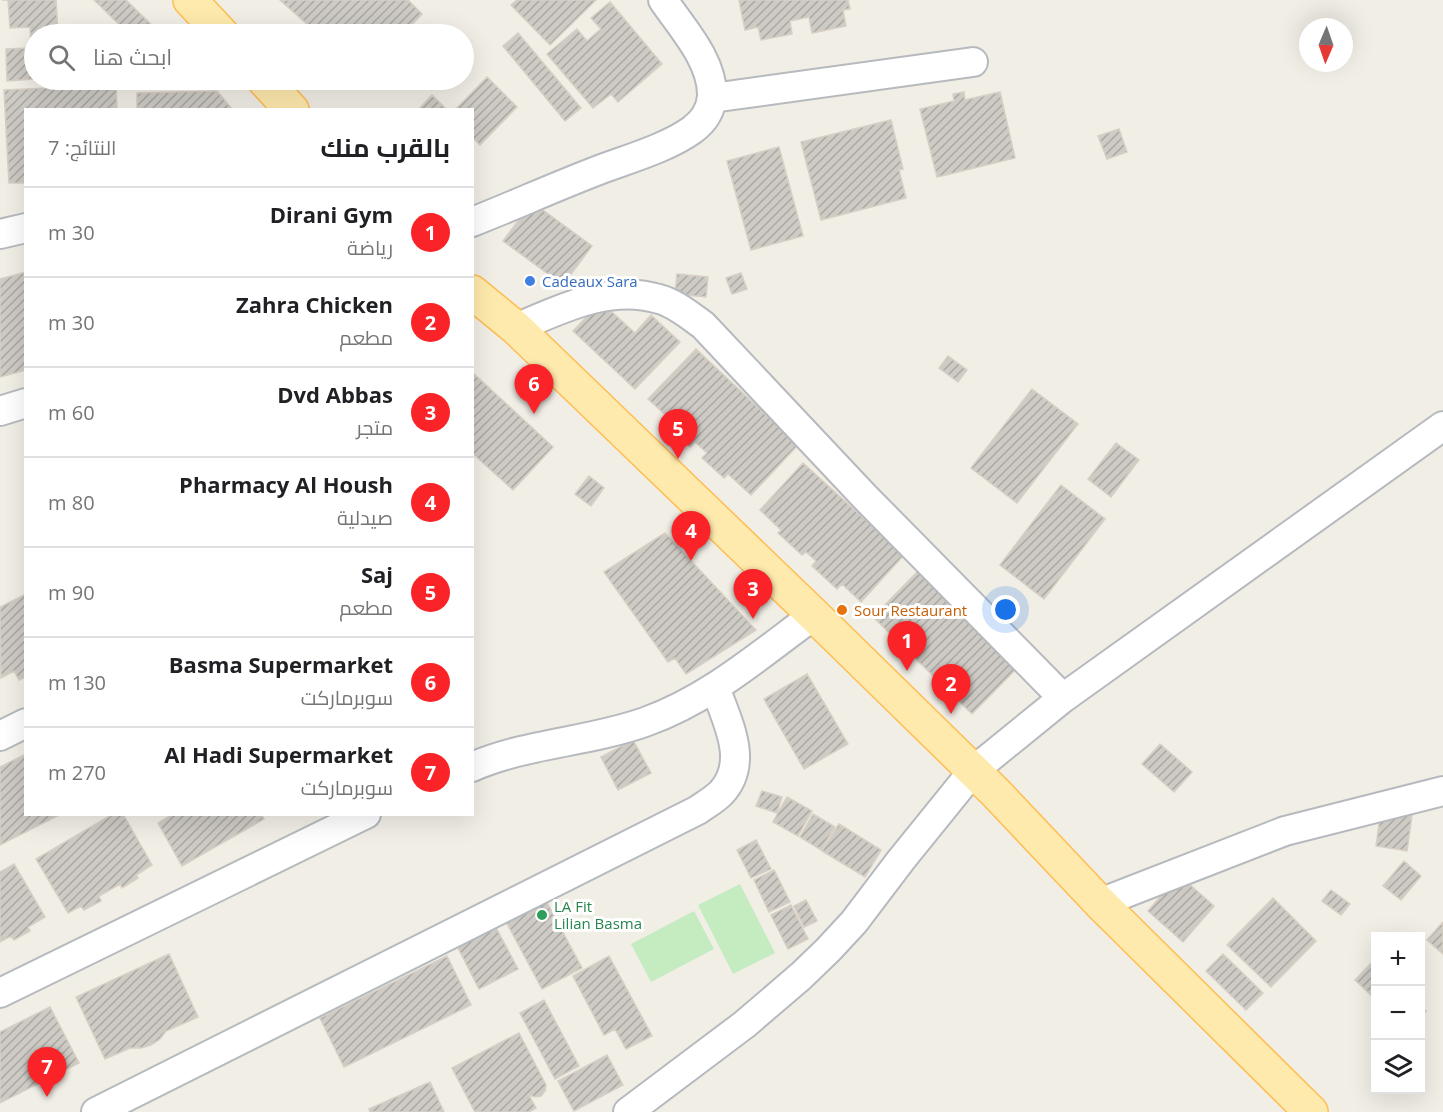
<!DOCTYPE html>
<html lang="ar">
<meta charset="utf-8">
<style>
:root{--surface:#fff;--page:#f2f2f2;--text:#202124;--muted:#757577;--line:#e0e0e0;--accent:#fa2428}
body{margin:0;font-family:"Open Sans",Cairo,sans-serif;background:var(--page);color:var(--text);direction:rtl}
.controls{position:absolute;right:18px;bottom:18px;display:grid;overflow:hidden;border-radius:0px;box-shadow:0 6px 24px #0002}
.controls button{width:54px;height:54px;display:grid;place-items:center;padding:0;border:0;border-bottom:2px solid var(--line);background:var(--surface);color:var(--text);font:30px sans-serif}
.compass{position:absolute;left:1299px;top:18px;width:54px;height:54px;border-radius:50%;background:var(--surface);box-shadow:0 6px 24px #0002;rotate:182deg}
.you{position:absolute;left:1006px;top:610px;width:21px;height:21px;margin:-15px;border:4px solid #fff;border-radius:50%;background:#1a73e8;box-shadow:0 0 0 9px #1a73e833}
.badge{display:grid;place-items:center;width:39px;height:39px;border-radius:50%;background:var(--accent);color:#fff;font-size:20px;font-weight:700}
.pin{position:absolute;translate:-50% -50px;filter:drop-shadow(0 2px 3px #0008)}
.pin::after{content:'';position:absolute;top:32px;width:21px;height:18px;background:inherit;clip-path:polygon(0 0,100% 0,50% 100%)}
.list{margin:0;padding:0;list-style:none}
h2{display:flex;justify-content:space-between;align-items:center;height:78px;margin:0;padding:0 24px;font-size:26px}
h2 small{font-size:20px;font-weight:400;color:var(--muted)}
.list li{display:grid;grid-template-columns:39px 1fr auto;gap:18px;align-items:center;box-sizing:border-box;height:90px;padding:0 24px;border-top:2px solid var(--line)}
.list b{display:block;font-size:22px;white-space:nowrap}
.list p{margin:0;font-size:20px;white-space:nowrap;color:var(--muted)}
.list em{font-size:20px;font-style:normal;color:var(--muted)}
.icon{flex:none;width:33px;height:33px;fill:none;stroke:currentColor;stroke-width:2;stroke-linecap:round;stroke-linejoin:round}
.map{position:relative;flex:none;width:1443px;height:1112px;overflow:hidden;direction:ltr}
.search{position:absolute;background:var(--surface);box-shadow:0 6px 24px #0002;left:24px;top:24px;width:450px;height:66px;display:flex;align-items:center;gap:15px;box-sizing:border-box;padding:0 21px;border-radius:33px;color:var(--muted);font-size:22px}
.panel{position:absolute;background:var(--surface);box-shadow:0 6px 24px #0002;left:24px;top:108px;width:450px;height:708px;border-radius:0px;direction:rtl}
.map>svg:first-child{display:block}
.green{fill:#c5ebc1}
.building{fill:url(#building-hatch);stroke:#d7cfc4;stroke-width:1.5}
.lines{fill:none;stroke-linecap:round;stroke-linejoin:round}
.street-casing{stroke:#b6babe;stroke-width:32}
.primary-casing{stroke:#ffbd52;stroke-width:36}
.street{stroke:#fff;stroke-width:28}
.primary{stroke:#ffeaad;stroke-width:33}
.shop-dot{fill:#3f7fe0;stroke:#fff;stroke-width:2}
.food-dot{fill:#e8710a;stroke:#fff;stroke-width:2}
.leisure-dot{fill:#2e9e5b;stroke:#fff;stroke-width:2}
.labels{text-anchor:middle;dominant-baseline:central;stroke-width:6;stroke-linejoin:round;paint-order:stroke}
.shop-label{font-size:15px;fill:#366cbe;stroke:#fff;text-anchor:start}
.food-label{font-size:15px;fill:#c56008;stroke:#fff;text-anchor:start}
.leisure-label{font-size:15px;fill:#27864d;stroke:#fff;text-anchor:start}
</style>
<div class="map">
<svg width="1443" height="1112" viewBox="0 0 1443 1112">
<defs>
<pattern id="building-hatch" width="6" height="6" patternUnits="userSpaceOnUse" patternTransform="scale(1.5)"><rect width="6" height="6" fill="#cecbc5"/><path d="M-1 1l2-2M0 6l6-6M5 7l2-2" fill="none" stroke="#aaa8a4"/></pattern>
</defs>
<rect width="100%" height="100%" fill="#f1eee6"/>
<!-- green -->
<path class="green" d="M 740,884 L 775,953 L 733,974 L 698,905 Z
M 694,911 L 714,949 L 651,982 L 631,944 Z"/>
<!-- building -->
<path class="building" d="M 2,0 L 56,0 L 58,34 L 34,34 L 34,79 L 7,81 L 6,49 L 31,48 L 30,27 L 10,28 L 8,0 Z
M 94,0 L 126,0 L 161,34 L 129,34 Z
M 280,0 L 408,0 L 422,14 L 403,34 L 318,34 Z
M 517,0 L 596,0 L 550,45 L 511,5 Z
M 739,0 L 848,0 L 850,9 L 843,10 L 846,26 L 812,33 L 809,17 L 790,21 L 792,34 L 761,40 L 758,27 L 745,30 Z
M 610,2 L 662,64 L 618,102 L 611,94 L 593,108 L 547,54 L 577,29 L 587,41 L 601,29 L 591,18 Z
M 518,33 L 581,108 L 565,121 L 503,46 Z
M 487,77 L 517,107 L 480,145 L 472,137 L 472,110 L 455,110 Z
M 116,85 L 117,109 L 125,110 L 26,110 L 26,183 L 9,183 L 4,90 Z
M 217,91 L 233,110 L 137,110 L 137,93 Z
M 964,92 L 965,100 L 1000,92 L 1015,158 L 937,177 L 920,109 L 954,101 L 953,94 Z
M 432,95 L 447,110 L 418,110 Z
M 891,120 L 903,169 L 899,170 L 906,198 L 821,220 L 801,142 Z
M 1119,129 L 1127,152 L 1107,159 L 1098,136 Z
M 779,147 L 803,236 L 751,250 L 727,161 Z
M 532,202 L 592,246 L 563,285 L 503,241 Z
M 26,272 L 26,370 L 0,377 L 0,279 Z
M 741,273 L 747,289 L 732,294 L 726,278 Z
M 677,274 L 708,277 L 706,297 L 675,294 Z
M 601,302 L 635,333 L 651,315 L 680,342 L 635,389 L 573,331 Z
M 696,349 L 798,445 L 751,495 L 728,474 L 724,478 L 702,458 L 707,453 L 695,442 L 690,447 L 668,427 L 673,422 L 648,399 Z
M 948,356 L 967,370 L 958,382 L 939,368 Z
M 472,372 L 553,447 L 513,490 L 472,453 Z
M 1032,389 L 1078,424 L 1017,503 L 971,468 Z
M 1116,443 L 1139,460 L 1111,497 L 1088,479 Z
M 803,463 L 904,555 L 861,602 L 842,584 L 837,589 L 812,566 L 816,561 L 806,552 L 802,555 L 778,533 L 781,530 L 760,510 Z
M 589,476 L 604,488 L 591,506 L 575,494 Z
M 1061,485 L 1105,519 L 1044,599 L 1000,565 Z
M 665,533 L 756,630 L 686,674 L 675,658 L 668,662 L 604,572 Z
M 923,566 L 1022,663 L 972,714 L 873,617 Z
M 26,594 L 26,677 L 19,680 L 14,671 L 1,678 L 0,607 Z
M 807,674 L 848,744 L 804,769 L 764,699 Z
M 633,740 L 651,773 L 618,790 L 601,757 Z
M 1160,744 L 1192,772 L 1174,792 L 1142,764 Z
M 26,754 L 26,814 L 61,814 L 0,845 L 0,767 Z
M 762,791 L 782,797 L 777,813 L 756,806 Z
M 787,797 L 812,811 L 798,836 L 773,822 Z
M 1381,810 L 1412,815 L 1407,851 L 1376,846 Z
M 113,814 L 123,814 L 152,865 L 136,875 L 138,878 L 122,888 L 120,884 L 99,896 L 101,901 L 84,910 L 81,906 L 68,913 L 36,859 Z
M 173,814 L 261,814 L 264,819 L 182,866 L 158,823 Z
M 813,814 L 835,827 L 821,850 L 800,837 Z
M 839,824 L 881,850 L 865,877 L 822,851 Z
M 756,840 L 771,869 L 751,878 L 737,850 Z
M 1404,861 L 1421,876 L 1401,900 L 1383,886 Z
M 14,864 L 45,917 L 28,927 L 30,931 L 14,940 L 11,936 L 0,942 L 0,872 Z
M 774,870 L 790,902 L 769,912 L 754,880 Z
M 1179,875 L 1214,906 L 1183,942 L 1148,911 Z
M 1331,890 L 1350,904 L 1341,915 L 1322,901 Z
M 543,895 L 582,968 L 542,989 L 503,916 Z
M 1273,898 L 1316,941 L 1271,987 L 1227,945 Z
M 806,900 L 817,921 L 804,927 L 794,906 Z
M 791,905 L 808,939 L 788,949 L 771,915 Z
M 492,920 L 518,969 L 479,989 L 454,940 Z
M 1443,922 L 1443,954 L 1427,940 Z
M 169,954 L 198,1017 L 166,1031 L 160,1039 L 151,1045 L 141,1048 L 130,1048 L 105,1059 L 76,997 Z
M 1223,954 L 1263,993 L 1246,1010 L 1206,971 Z
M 447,956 L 471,1005 L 344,1067 L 320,1018 Z
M 609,956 L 652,1036 L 626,1049 L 615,1029 L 604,1035 L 573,976 Z
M 1376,958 L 1376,1000 L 1355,980 Z
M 544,1000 L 579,1066 L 555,1079 L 520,1013 Z
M 1420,1005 L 1426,1011 L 1420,1017 Z
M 50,1007 L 79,1063 L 0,1103 L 0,1032 Z
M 519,1033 L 546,1085 L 545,1091 L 541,1096 L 535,1097 L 529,1095 L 536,1108 L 529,1112 L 475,1112 L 452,1068 Z
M 607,1055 L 623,1085 L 574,1111 L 558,1081 Z
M 430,1082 L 444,1112 L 370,1112 L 369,1109 Z"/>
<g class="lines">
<defs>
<path id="street" d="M 712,98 L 973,62
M 472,222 C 515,205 557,186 599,170 C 628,159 667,148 692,130 C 703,122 711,111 712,96 C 713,61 682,28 663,0
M 0,234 L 26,228
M 516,328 C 561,309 609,284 659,299 C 675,303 690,316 703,325 L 864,496 L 1063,698
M 0,411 L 26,403
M 0,736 L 26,723
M 472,767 C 527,743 589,742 645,722 C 708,700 761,654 814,615
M 1100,903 L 1285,831 L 1443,791
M 0,993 L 366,814
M 96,1112 L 698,810 C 705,805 714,800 721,793 C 750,762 727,722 715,687
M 628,1112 L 745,1024 L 801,976 L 828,950 L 854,922 L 901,860 L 973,771 L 1063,698 L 1443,426"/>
<path id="primary" d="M 190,0 L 222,34
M 264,80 L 292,110
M 472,292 L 516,328 L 814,615 L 995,792 L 1100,903 L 1311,1112"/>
</defs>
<!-- street casing -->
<use href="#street" class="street-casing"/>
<!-- primary casing -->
<use href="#primary" class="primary-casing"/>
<!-- street -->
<use href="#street" class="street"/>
<!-- primary -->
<use href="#primary" class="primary"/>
</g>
<!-- markers -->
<circle class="shop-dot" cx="530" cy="281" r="6"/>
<circle class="food-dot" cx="842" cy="610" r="6"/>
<circle class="leisure-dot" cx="542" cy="915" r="6"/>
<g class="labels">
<!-- shop labels -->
<g class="shop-label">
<text x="542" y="281">Cadeaux Sara</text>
</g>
<!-- food labels -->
<g class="food-label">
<text x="854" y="610">Sour Restaurant</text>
</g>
<!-- leisure labels -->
<g class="leisure-label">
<text x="554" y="906">LA Fit<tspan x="554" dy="17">Lilian Basma</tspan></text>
</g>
</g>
</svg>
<div class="controls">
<button>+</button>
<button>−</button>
<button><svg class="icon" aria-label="layers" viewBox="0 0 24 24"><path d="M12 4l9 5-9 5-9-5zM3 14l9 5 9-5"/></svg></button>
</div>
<svg class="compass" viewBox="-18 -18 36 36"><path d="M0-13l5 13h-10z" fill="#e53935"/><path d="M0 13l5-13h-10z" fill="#757577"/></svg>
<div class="you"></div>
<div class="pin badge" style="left:907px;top:671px">1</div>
<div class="pin badge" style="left:951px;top:714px">2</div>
<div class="pin badge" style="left:753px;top:619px">3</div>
<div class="pin badge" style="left:691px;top:561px">4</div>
<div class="pin badge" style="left:678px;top:459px">5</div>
<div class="pin badge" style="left:534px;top:414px">6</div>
<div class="pin badge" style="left:47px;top:1097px">7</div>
<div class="search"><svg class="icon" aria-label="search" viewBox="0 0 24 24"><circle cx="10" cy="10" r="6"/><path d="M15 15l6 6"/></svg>ابحث هنا</div>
<section class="panel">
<h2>بالقرب منك<small>النتائج: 7</small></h2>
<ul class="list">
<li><span class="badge">1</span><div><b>Dirani Gym</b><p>رياضة</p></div><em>30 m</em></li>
<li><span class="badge">2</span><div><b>Zahra Chicken</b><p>مطعم</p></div><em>30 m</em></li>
<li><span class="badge">3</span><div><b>Dvd Abbas</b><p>متجر</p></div><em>60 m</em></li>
<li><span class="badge">4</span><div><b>Pharmacy Al Housh</b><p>صيدلية</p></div><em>80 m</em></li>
<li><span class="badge">5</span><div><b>Saj</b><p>مطعم</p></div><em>90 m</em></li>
<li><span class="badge">6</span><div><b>Basma Supermarket</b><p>سوبرماركت</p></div><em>130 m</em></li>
<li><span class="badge">7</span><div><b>Al Hadi Supermarket</b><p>سوبرماركت</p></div><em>270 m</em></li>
</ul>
</section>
</div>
